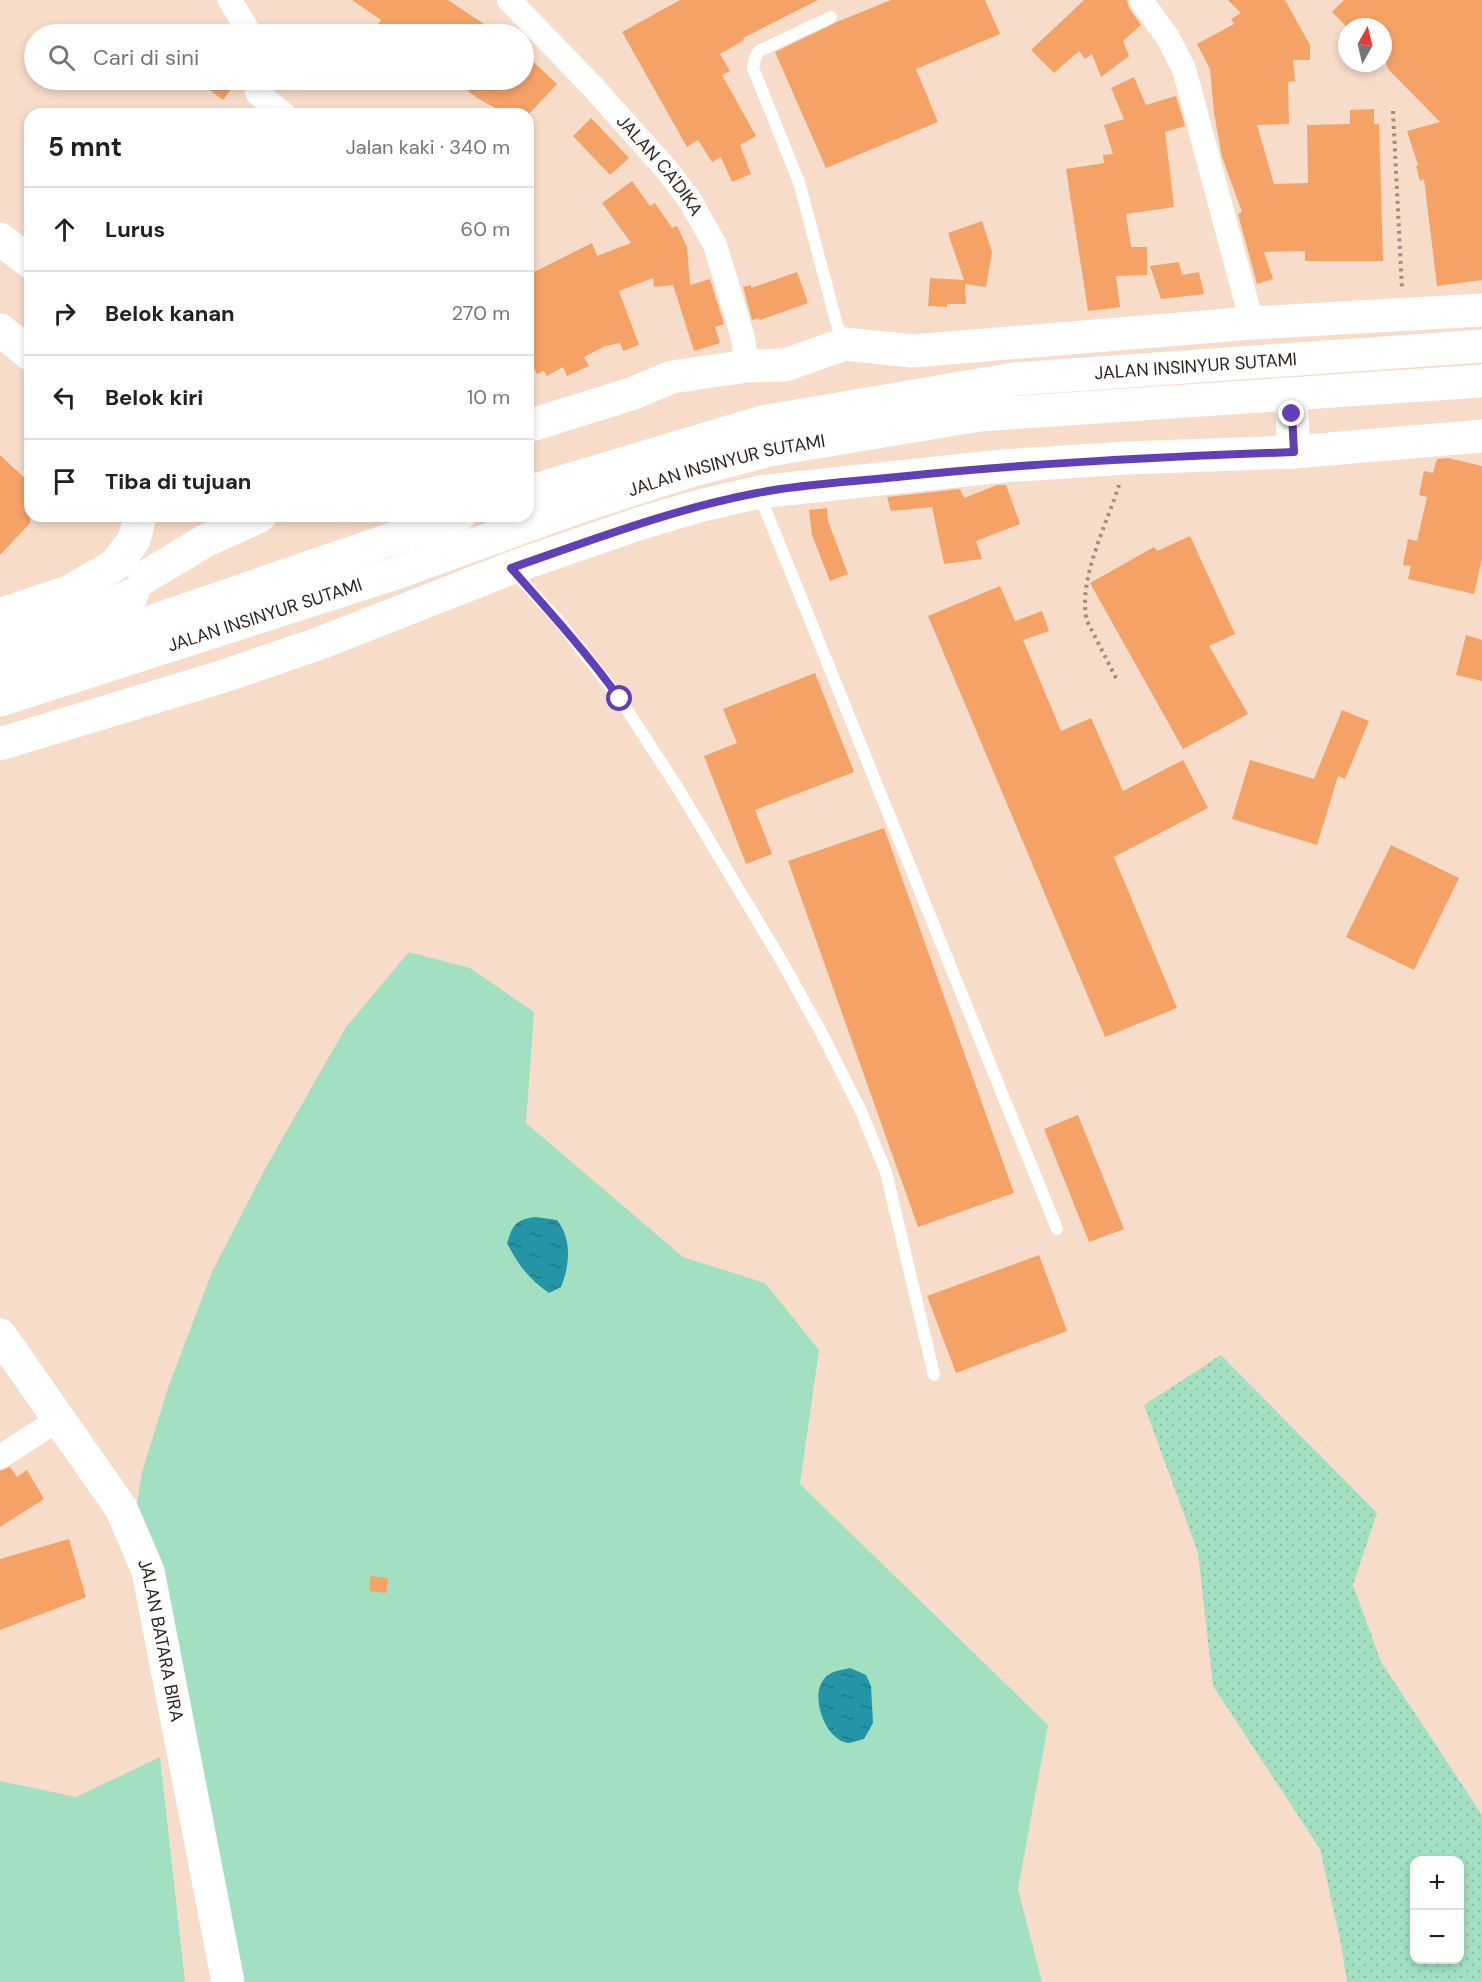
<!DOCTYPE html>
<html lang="id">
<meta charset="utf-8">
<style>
:root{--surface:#fff;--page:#f2f2f2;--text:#202124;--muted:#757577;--line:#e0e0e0}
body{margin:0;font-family:"DM Sans",sans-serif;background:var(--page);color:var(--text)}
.controls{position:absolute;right:18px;bottom:18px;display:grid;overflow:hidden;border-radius:12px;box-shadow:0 3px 9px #0003}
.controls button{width:54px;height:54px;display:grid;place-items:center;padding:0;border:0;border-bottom:2px solid var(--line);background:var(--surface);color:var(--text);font:30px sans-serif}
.compass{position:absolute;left:1338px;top:18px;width:54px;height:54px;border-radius:50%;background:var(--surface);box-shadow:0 3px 9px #0003;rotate:8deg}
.stop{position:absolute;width:18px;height:18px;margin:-14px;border:4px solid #6040b8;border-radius:50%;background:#fff}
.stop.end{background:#6040b8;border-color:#fff;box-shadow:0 2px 6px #0008}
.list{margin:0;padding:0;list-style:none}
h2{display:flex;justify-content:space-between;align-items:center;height:78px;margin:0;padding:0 24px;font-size:26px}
h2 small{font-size:20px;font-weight:400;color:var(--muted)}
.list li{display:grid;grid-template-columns:39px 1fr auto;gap:18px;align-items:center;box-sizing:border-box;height:84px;padding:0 24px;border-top:2px solid var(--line)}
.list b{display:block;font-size:22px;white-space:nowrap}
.list em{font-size:20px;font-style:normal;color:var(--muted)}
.icon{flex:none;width:33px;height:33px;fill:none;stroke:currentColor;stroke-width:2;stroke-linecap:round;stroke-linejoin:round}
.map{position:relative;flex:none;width:1482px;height:1982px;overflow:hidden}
.search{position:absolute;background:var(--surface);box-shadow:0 3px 9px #0003;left:24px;top:24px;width:510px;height:66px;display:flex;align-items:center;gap:15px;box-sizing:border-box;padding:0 21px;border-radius:33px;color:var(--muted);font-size:22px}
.panel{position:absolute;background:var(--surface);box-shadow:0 3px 9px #0003;left:24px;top:108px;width:510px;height:414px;border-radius:18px}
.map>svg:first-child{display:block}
.grass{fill:#a3e0c2}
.park{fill:url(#park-dots);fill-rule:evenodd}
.water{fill:url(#water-ripples)}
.building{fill:#f5a267}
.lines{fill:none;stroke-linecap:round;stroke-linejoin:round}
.path{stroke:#a18c7f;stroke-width:4;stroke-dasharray:3 4.5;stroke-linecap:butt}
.lane{stroke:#fff;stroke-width:12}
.street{stroke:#fff;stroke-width:24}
.secondary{stroke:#fff;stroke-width:33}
.highway{stroke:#fff;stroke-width:33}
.route{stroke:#6040b8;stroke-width:8}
.labels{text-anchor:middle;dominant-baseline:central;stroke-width:5;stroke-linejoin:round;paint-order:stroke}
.street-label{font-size:18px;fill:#2e241d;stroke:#fff}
</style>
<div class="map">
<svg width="1482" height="1982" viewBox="0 0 1482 1982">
<defs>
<pattern id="park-dots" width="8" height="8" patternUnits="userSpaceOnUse" patternTransform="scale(1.5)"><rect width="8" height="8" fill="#a3e0c2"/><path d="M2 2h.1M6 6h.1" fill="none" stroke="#8dc0a6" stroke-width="1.8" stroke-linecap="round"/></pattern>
<pattern id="water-ripples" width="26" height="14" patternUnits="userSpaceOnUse" patternTransform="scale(1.5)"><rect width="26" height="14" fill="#2395a7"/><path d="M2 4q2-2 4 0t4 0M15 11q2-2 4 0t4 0" fill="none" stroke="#1f7987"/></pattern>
</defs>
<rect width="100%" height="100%" fill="#f8dcca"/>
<!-- grass -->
<path class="grass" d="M 409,952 L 470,968 L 534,1012 L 526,1123 L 683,1257 L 765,1283 L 819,1350 L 800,1484 L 1048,1725 L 1018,1889 L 1042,1982 L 225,1982 L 131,1544 L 142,1472 L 168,1388 L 212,1272 L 266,1167 L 346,1027 Z
M 160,1757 L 185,1982 L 0,1982 L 0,1781 L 76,1797 Z"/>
<!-- park -->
<path class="park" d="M 1221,1355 L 1377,1513 L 1353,1585 L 1381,1662 L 1482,1815 L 1482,1982 L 1347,1982 L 1341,1944 L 1320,1849 L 1213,1686 L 1198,1553 L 1144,1405 ZM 1414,1860 L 1460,1860 L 1460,1960 L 1414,1960 Z"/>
<!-- water -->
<path class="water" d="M 535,1217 L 557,1220 C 572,1239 570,1265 561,1287 L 549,1293 C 529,1279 518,1265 507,1243 C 513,1225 515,1220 535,1217 Z
M 850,1668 L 866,1675 L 871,1686 L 873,1723 L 864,1739 C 860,1740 854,1742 850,1743 C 826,1743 809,1696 824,1679 C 830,1671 841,1670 850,1668 Z"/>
<!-- building -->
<path class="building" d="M 352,0 L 448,0 L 499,34 L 371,34 L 381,20 Z
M 680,0 L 818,0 L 743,38 L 744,40 L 720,54 L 730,71 L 722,75 L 756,136 L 740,145 L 751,174 L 732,182 L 721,157 L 712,162 L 698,140 L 687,147 L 622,32 Z
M 891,0 L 985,0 L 1000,34 L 916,69 L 938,122 L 826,168 L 775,52 L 837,22 Z
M 1084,0 L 1127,0 L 1129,8 L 1141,25 L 1123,41 L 1129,56 L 1101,77 L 1092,54 L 1085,59 L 1079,51 L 1054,73 L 1031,50 Z
M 1228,0 L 1285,0 L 1310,45 L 1310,60 L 1293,60 L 1295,81 L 1288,82 L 1289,124 L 1257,125 L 1274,184 L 1308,183 L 1307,125 L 1350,124 L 1350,110 L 1374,109 L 1374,124 L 1379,124 L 1383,261 L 1305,261 L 1305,251 L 1264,252 L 1273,279 L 1257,284 L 1238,214 L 1242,212 L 1222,157 L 1214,113 L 1210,69 L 1197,44 L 1234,24 L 1231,19 L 1241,13 Z
M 1344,0 L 1482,0 L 1482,280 L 1437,286 L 1424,179 L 1420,181 L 1416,166 L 1418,165 L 1407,131 L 1440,122 L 1388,69 L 1383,53 L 1383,27 L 1347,27 L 1332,12 Z
M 524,53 L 557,84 L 529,114 L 506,114 L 477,98 L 454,80 L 524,80 Z
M 1134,77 L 1146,105 L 1176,96 L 1185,126 L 1165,132 L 1174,207 L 1126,214 L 1131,247 L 1147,247 L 1147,275 L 1116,276 L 1120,307 L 1088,311 L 1066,169 L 1104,163 L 1103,155 L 1113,154 L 1104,125 L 1124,119 L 1111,88 Z
M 196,80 L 238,80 L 223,100 Z
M 591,118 L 629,158 L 610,175 L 573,136 Z
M 632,181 L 650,206 L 655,203 L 672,228 L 677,226 L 687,247 L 690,285 L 710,279 L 724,324 L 715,327 L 720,343 L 694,351 L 673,285 L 654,287 L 653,278 L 619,291 L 639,345 L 623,351 L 620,343 L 605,346 L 584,357 L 589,366 L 567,376 L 563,367 L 547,376 L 544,371 L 537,374 L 528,356 L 528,275 L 592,243 L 597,256 L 631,243 L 602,203 Z
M 982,221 L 992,252 L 986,287 L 965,284 L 966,304 L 947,304 L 947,307 L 928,306 L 930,278 L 964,280 L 948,233 Z
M 1179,262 L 1182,275 L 1199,272 L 1204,294 L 1161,299 L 1150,266 Z
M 797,272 L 808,303 L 760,320 L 759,318 L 752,320 L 743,287 L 751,285 L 751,288 Z
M 0,455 L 30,483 L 30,523 L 0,555 Z
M 1448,458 L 1482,466 L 1482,559 L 1474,594 L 1408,579 L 1411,566 L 1403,565 L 1408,539 L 1417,541 L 1427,497 L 1419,495 L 1424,471 L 1433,473 L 1437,459 Z
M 997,485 L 1006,485 L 1020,524 L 976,541 L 982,559 L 944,564 L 932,507 L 891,511 L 887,497 L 960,489 L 964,498 Z
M 827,508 L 828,521 L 848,574 L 830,581 L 812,535 L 809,510 Z
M 1190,536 L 1235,634 L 1209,646 L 1248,714 L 1183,749 L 1090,583 L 1154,547 L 1157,551 Z
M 1000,586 L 1015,621 L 1042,611 L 1049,631 L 1023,640 L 1061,731 L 1091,718 L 1123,791 L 1183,760 L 1208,808 L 1114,857 L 1177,1008 L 1105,1037 L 928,616 Z
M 1466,635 L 1482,640 L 1482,681 L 1456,675 Z
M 815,673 L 854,772 L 755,810 L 772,854 L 746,864 L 704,756 L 737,743 L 723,709 Z
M 1342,710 L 1369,721 L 1345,779 L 1338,776 L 1317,845 L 1232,819 L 1250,760 L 1314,779 Z
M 884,828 L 1014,1193 L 918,1227 L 788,861 Z
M 1391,845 L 1459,878 L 1414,970 L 1346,937 Z
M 1078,1115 L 1124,1229 L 1089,1242 L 1044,1129 Z
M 1039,1255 L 1067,1331 L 956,1373 L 927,1296 Z
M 10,1467 L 17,1477 L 27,1470 L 44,1499 L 0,1527 L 0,1471 Z
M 69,1539 L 86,1597 L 0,1630 L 0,1559 Z
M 370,1576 L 388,1578 L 386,1593 L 369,1591 Z"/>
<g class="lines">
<!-- path -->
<path class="path" d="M 1393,111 L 1402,290
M 1116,678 L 1087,621 C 1077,581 1107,524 1119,485"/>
<!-- lane -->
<path class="lane" d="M 831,17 L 759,51 L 755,58 L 753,68 L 799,182 L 837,325 L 845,343
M 759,494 L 1057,1229
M 511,569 L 558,620 L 620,699 L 679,790 L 781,960 L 821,1032 L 860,1109 L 886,1172 L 934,1375"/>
<!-- street -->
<g class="street">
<path d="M 230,0 L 250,34"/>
<path id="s1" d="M 509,0 L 592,86 L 667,170 L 691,202 L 715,245 L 743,338 L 747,366"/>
<path d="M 1141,0 L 1168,38 L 1184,69 L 1252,323"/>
<path d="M 253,80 L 258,94 L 284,114"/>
<path d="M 0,1457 L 59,1419"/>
</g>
<!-- secondary -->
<g class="secondary">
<path d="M 0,239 L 30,262"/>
<path d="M 0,330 L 30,354"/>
<path d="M 1292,414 L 1294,452"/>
<path d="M 528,426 L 631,394 L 672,377 L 747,366 L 785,365 L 845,344 L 912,351 L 1252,323 L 1482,310"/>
<path d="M 145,577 L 205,541 L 260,516"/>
<path d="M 0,615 L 70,591 L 115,565 L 134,540 L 140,516"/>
<path d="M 0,744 L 224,676 L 323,642 L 511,568 L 638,524 L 699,506 L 759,492 L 1002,466 L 1127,458 L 1294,452 L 1482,436"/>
<path id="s2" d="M 0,1335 L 121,1508 L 148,1571 L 228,1982"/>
</g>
<!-- highway -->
<g class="highway">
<path id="s3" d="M 528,492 L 762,422 L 1014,379 L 1482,346"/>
<path d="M 0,639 L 89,615 L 132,595"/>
<path d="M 0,670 L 77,647 L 459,516"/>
<path id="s4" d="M 0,700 L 396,573 L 578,507 L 693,470 L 769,450 L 979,415 L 1482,381"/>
</g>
</g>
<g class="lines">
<!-- route -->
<path class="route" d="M 620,699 C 587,653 549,611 511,568 C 592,540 673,509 757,493 C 803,484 851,482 897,477 C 1029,463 1161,457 1294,452 L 1292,414"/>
</g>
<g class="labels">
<!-- street labels -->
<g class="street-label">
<text stroke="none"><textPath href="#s1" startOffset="224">JALAN CA'DIKA</textPath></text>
<text stroke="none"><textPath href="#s3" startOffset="682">JALAN INSINYUR SUTAMI</textPath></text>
<text stroke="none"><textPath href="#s4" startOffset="764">JALAN INSINYUR SUTAMI</textPath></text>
<text stroke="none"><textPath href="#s4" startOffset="278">JALAN INSINYUR SUTAMI</textPath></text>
<text stroke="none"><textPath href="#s2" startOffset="350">JALAN BATARA BIRA</textPath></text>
</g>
</g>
</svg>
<div class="controls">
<button>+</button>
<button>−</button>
</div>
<svg class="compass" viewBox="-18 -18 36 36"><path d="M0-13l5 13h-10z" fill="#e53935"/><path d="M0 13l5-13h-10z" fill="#757577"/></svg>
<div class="stop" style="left:620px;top:699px"></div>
<div class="stop end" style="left:1292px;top:414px"></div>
<div class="search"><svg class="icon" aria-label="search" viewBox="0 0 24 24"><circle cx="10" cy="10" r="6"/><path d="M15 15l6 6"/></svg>Cari di sini</div>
<section class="panel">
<h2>5 mnt<small>Jalan kaki · 340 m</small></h2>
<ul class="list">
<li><svg class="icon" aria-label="ahead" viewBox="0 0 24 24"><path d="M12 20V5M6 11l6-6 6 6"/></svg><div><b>Lurus</b></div><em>60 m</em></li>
<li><svg class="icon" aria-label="right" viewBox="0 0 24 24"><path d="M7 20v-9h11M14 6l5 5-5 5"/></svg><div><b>Belok kanan</b></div><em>270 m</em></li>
<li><svg class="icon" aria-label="left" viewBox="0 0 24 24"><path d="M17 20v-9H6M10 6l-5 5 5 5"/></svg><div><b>Belok kiri</b></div><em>10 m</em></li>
<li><svg class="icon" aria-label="arrive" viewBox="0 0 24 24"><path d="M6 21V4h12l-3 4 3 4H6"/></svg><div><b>Tiba di tujuan</b></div></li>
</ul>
</section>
</div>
